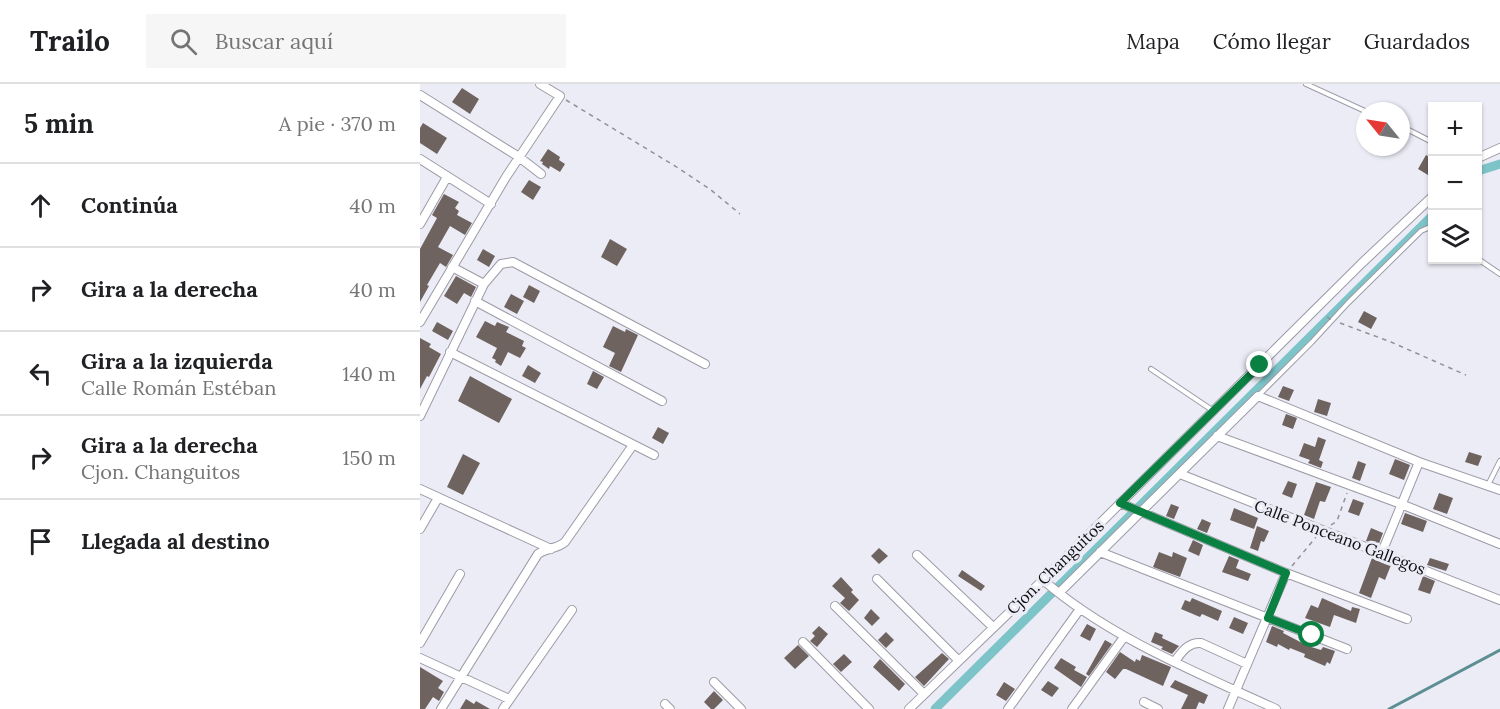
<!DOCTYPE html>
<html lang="es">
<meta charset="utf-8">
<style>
:root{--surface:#fff;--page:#f6f6f6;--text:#202124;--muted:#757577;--line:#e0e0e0}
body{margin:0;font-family:Lora,serif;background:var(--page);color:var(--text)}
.controls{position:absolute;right:18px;top:18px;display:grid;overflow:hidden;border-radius:0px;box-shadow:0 2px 4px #0004}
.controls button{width:54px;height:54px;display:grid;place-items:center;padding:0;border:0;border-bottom:2px solid var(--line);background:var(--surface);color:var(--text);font:30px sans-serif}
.compass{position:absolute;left:936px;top:18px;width:54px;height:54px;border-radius:50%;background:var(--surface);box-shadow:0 2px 4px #0004;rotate:300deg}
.stop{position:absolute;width:18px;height:18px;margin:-14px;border:4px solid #0b8043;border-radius:50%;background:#fff}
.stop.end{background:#0b8043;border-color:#fff;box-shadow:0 2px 6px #0008}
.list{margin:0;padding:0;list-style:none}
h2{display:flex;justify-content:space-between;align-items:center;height:78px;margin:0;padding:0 24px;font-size:26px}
h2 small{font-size:20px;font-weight:400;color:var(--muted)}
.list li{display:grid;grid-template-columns:39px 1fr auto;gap:18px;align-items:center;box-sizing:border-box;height:84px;padding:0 24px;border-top:2px solid var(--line)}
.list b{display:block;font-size:22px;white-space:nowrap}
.list p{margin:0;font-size:20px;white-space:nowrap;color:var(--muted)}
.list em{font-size:20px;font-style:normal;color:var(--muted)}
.icon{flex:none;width:33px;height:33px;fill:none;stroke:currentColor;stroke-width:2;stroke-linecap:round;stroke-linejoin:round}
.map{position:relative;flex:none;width:1080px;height:625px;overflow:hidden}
header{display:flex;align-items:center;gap:36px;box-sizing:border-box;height:84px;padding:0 30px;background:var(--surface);border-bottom:2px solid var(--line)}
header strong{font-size:28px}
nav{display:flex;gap:33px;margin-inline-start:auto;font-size:21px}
.search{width:420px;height:54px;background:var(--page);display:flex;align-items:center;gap:15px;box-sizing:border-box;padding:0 21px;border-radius:0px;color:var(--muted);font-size:22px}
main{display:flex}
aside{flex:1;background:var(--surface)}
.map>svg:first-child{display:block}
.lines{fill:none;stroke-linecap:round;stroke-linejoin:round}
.stream{stroke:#5c8e92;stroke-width:3}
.canal{stroke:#7dc4c8;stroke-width:9}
.building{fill:#6e635f}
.service-casing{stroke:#9c9ba6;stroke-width:6}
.minor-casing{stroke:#9c9ba6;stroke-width:10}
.path{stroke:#909097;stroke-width:1.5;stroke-dasharray:4.5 4.5;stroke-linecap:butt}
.service{stroke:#fff;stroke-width:4}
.minor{stroke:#fff;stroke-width:8}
.path-bridge{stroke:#909097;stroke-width:1.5;stroke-dasharray:4.5 4.5;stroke-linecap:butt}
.route{stroke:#0b8043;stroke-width:8}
.labels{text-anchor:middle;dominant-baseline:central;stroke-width:6;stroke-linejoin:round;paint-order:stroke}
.street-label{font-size:16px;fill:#101013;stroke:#ececf7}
</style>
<header>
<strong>Trailo</strong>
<div class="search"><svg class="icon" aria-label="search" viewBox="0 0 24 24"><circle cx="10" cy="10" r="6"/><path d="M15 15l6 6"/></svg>Buscar aquí</div>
<nav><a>Mapa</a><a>Cómo llegar</a><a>Guardados</a></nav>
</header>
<main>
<aside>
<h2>5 min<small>A pie · 370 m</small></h2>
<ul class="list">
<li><svg class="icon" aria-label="ahead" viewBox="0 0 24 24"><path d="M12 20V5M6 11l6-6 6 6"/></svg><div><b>Continúa</b></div><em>40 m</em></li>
<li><svg class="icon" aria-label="right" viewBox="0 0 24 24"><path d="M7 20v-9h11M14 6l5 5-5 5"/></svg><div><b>Gira a la derecha</b></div><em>40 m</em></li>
<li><svg class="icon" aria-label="left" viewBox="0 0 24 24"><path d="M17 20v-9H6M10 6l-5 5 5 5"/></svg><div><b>Gira a la izquierda</b><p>Calle Román Estéban</p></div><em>140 m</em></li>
<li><svg class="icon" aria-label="right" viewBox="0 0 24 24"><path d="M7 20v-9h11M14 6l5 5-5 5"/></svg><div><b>Gira a la derecha</b><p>Cjon. Changuitos</p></div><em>150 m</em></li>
<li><svg class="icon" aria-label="arrive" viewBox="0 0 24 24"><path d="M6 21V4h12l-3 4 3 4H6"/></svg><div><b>Llegada al destino</b></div></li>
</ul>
</aside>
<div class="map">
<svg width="1080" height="625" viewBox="0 0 1080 625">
<rect width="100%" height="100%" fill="#ececf7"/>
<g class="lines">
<!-- stream -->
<path class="stream" d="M 969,625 L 1080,566"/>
<!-- canal -->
<path class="canal" d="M 1058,87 L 1080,80
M 515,625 L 1012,132"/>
</g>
<!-- building -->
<path class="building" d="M 42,4 L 59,15 L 50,30 L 32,18 Z
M 3,39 L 27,54 L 17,70 L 0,59 L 0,44 Z
M 128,65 L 140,73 L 139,76 L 145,80 L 140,88 L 130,82 L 129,85 L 122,80 L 123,78 L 120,77 Z
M 1006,71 L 1012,75 L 1012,83 L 1008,91 L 998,85 Z
M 109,96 L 121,103 L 113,116 L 101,108 Z
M 24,110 L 39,118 L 35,124 L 39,127 L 37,131 L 52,139 L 45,151 L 30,142 L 18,163 L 33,171 L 26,183 L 20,179 L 7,201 L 9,202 L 0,218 L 0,165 L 17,134 L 12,131 Z
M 190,155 L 207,165 L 197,182 L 181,173 Z
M 63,165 L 75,172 L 69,183 L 57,176 Z
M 36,192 L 56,203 L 51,213 L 44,209 L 37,220 L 24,212 Z
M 109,201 L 120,207 L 114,219 L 103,213 Z
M 91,210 L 104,217 L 97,230 L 84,223 Z
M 944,227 L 957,234 L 951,245 L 938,238 Z
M 65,237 L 75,242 L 77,238 L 89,243 L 86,248 L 104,257 L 102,262 L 106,264 L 100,274 L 88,268 L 81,282 L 75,278 L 76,276 L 72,274 L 77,264 L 56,253 Z
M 17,238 L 33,247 L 28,256 L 12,247 Z
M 193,242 L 205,248 L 206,245 L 218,251 L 201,288 L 189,282 L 195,269 L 183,263 Z
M 0,254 L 11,260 L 9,263 L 21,270 L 9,293 L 7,292 L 0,305 Z
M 108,281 L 121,289 L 115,299 L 102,292 Z
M 173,287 L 184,293 L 177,305 L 167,300 Z
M 50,292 L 92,315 L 79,339 L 38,317 Z
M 863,302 L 874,306 L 869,317 L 858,313 Z
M 898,315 L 911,319 L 907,332 L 894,328 Z
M 866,330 L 877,334 L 873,345 L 862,341 Z
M 238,343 L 249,349 L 243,360 L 232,354 Z
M 898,353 L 906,356 L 899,376 L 903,378 L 901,384 L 888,379 L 890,376 L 879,372 L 884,359 L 895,363 Z
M 1049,368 L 1062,372 L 1058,382 L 1045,378 Z
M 43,370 L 60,379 L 43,411 L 27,403 Z
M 975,375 L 990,381 L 984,396 L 969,390 Z
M 938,377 L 946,380 L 940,397 L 932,394 Z
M 868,397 L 877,400 L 872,414 L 862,410 Z
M 896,398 L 911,403 L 905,418 L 900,417 L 894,435 L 884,431 Z
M 1019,409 L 1033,414 L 1027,430 L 1013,425 Z
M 933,415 L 944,419 L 939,432 L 928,428 Z
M 751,420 L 759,423 L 754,435 L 746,432 Z
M 814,424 L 838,434 L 834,445 L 810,436 Z
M 985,429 L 1007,437 L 1003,448 L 981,440 Z
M 782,435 L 791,439 L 787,449 L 777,445 Z
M 837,442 L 849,447 L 844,458 L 841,457 L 838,467 L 830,464 Z
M 951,444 L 963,449 L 958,462 L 946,457 Z
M 773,456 L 783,461 L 779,472 L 768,467 Z
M 459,464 L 468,472 L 459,480 L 451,472 Z
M 739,468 L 752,473 L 753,468 L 767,474 L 760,493 L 733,483 Z
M 809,472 L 819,476 L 816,484 L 831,490 L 828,497 L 802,488 Z
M 952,474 L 971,481 L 965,496 L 959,493 L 951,514 L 939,509 Z
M 1010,474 L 1029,480 L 1026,487 L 1007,481 Z
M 542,486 L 565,502 L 561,507 L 538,492 Z
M 1003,492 L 1015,497 L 1010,510 L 998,506 Z
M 421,493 L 433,506 L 431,508 L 439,516 L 429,527 L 420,519 L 425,514 L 412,502 Z
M 772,514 L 802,527 L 798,537 L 782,530 L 780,533 L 761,525 L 765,516 L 770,518 Z
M 902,514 L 931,527 L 932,523 L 940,525 L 936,539 L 914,531 L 910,543 L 885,534 L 891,521 L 898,524 Z
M 451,525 L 460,534 L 452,542 L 444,534 Z
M 814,533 L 828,539 L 823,550 L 809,544 Z
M 667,540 L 676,545 L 670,557 L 660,552 Z
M 399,542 L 408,550 L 397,563 L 390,557 L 395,552 L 392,549 Z
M 852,542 L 864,547 L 863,549 L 888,562 L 901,566 L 903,563 L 915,567 L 910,580 L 907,578 L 905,582 L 884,573 L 885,570 L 870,564 L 869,566 L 858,560 L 857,563 L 846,558 Z
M 466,548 L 474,556 L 466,564 L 458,556 Z
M 735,548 L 743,551 L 742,554 L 759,562 L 752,570 L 741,565 L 743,563 L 731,558 Z
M 685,556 L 692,560 L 669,592 L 666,590 Z
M 378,561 L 389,572 L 375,585 L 364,574 Z
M 700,568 L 715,578 L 716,575 L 720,577 L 722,571 L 751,583 L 743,602 L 706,585 L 703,585 L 695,595 L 686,588 Z
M 522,569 L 529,575 L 504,602 L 495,593 Z
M 424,570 L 432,578 L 421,588 L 413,580 Z
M 641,574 L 656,583 L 654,586 L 667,593 L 661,603 L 634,584 Z
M 460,575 L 485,600 L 479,607 L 453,583 Z
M 0,583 L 23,597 L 18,604 L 24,608 L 19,617 L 13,613 L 5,625 L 0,625 Z
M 755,596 L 788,611 L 784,620 L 779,618 L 776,625 L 761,625 L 768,611 L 750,603 Z
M 628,597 L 639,604 L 632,613 L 621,606 Z
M 584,598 L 595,605 L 586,617 L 576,611 Z
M 294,607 L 303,616 L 294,625 L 291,625 L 284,618 Z
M 46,615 L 54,620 L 56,617 L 70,625 L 40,625 Z"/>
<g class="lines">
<defs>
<path id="service" d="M 886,0 L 945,27
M 981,42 L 1012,58
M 1058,175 L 1080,190
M 731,285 L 792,326
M 839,311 L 892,258 L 928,219 L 1001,147 L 1010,143 L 1012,144
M 1068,401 L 1080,377"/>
<path id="minor" d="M 0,11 L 99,73 L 121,90
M 1058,74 L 1080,64
M 0,75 L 71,120
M 0,140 L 27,93
M 32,183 L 64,200
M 55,217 L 242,317
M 0,238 L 86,93 L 140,12 L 120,0
M 30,268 L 234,371
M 0,332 L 64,200 L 81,180 L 93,178 L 285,280
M 797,352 L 981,420 L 1080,460
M 760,390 L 1080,516
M 0,405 L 131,465
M 700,419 L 866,489 L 987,535
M 0,445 L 18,414
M 680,468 L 927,565
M 962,468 L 999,378
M 497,471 L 573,543
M 457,495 L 538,576
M 623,496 C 690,554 776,588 856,625
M 639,509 L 838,312 L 999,378 L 1080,406
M 415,522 L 503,609
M 383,558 L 449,625
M 0,559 L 40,490
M 0,574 L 89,615
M 755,577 C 762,568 768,558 781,559 L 827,580
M 294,598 L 321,625
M 724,618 L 738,625
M 245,620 L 250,625
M 21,625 L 118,470 C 126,464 137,465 145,458 L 213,361
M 83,625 L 152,526
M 489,625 L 623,496 L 942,179 L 1012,113
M 588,625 L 660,525
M 652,625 L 704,553
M 808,625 L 866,489"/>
</defs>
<!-- service casing -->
<use href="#service" class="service-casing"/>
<!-- minor casing -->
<use href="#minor" class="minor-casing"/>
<!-- path -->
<path class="path" d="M 146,16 L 255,82 L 291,106 L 320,130
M 920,239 L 971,258 L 1046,291
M 911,441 L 917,437 L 927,409
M 872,482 L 896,453"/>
<!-- service -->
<use href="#service" class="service"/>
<!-- minor -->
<use href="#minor" class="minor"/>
<!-- path-bridge -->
<path class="path-bridge" d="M 907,233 L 913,237"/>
</g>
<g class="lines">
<!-- route -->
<path class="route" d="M 840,281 L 700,419 L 866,489 L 848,534 L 892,551"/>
</g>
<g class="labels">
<!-- street labels -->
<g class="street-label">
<text transform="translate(920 453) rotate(21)">Calle Ponceano Gallegos</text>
<text transform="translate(635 483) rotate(-44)">Cjon. Changuitos</text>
</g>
</g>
</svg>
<div class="controls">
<button>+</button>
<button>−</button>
<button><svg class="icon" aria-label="layers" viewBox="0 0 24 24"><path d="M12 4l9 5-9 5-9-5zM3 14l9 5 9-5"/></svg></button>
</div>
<svg class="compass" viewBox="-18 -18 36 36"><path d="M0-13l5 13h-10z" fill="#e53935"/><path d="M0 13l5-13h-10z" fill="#757577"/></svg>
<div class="stop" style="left:892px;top:551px"></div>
<div class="stop end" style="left:840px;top:281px"></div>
</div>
</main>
